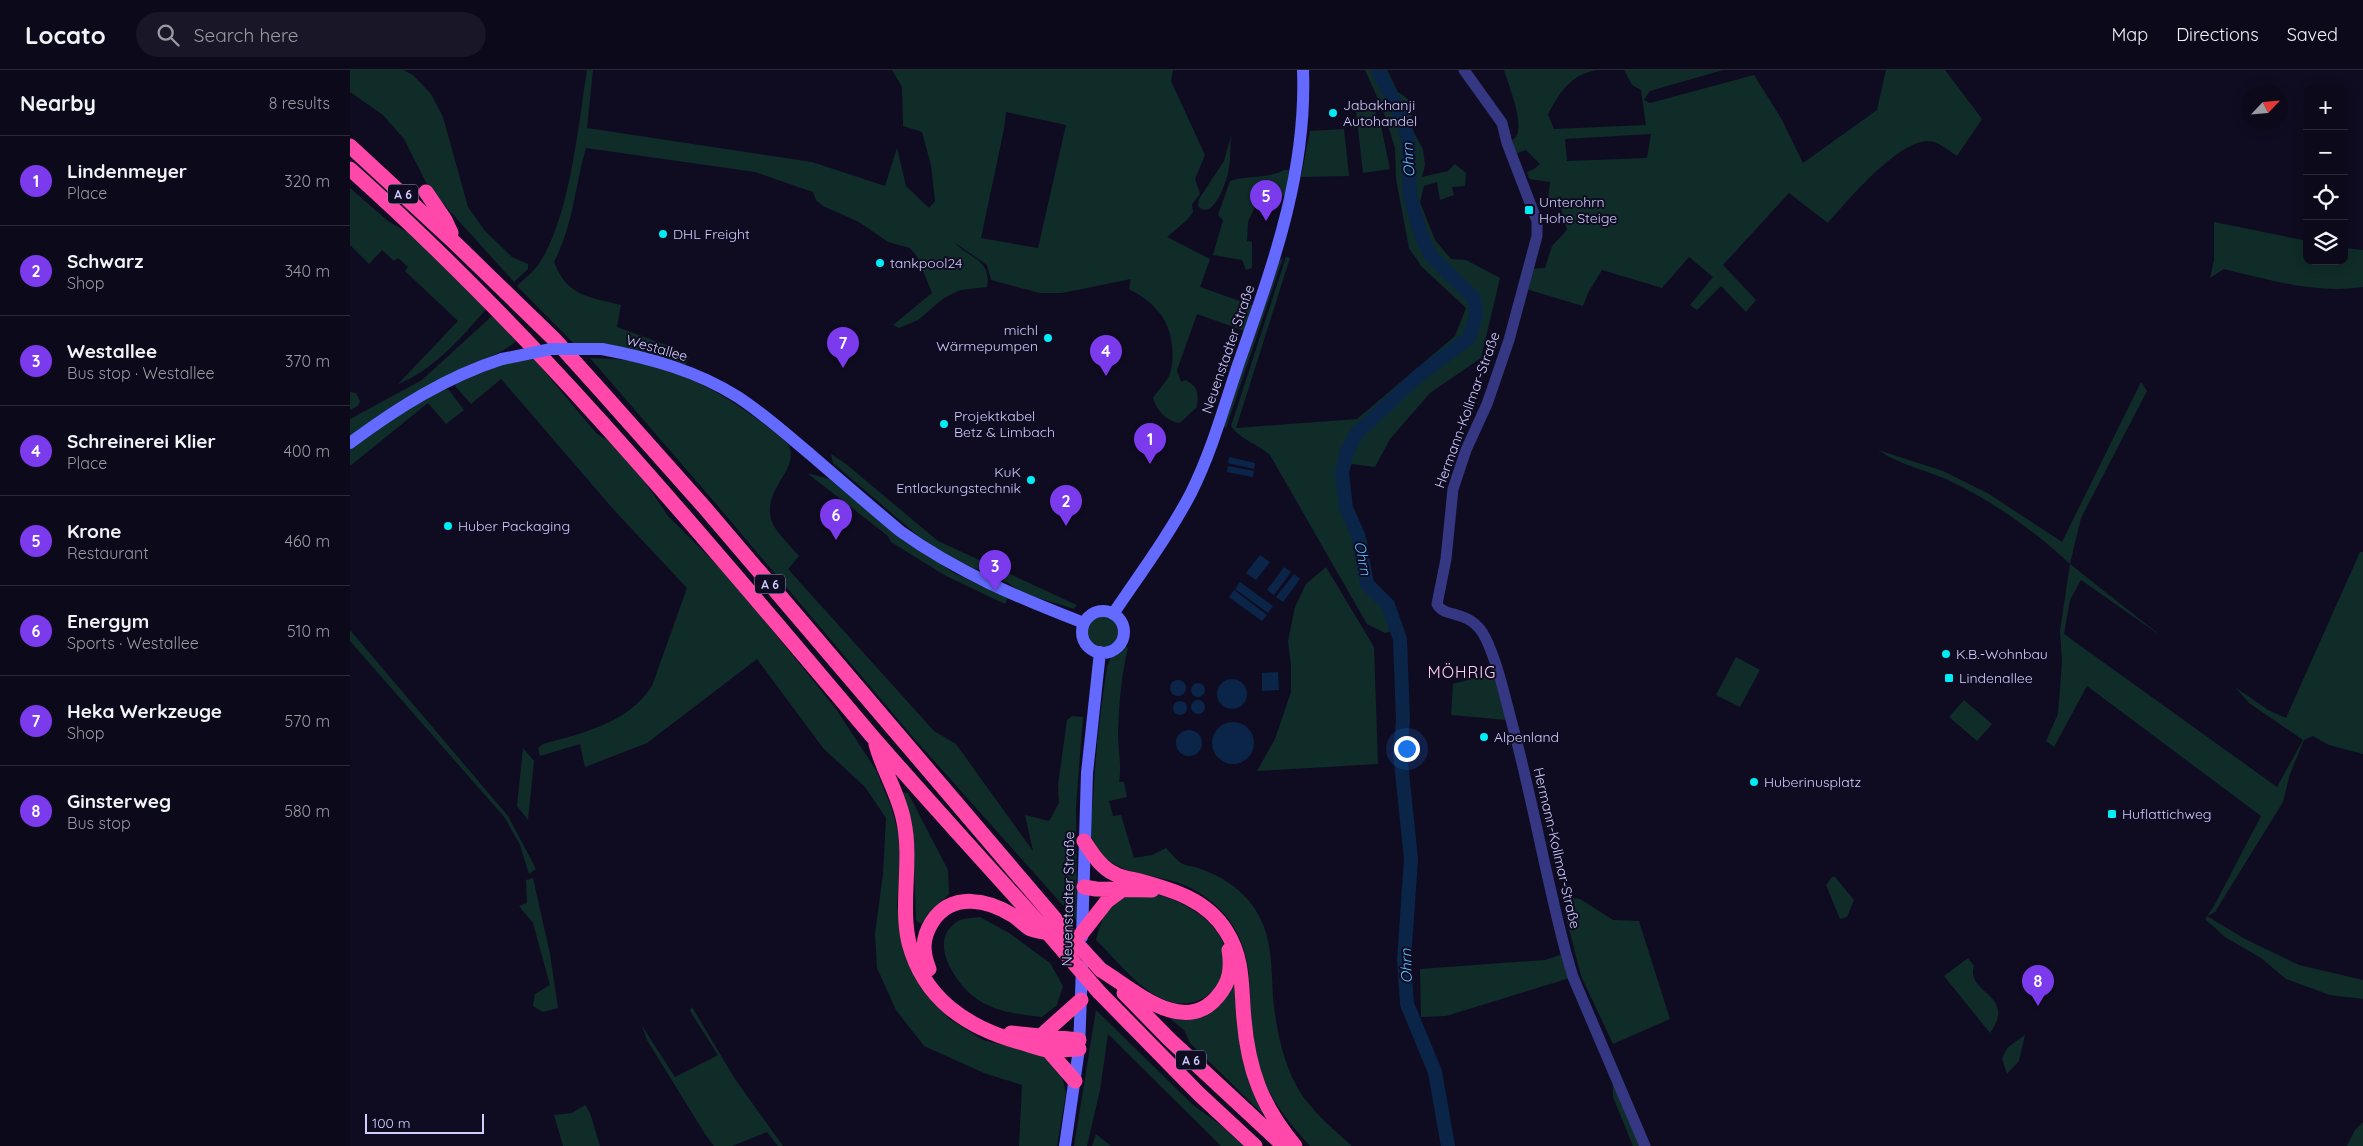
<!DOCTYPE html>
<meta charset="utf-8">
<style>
:root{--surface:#0b091a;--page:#191727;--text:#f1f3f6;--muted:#9a9aa2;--line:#2b2a39;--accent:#7c3aed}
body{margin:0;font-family:Quicksand,sans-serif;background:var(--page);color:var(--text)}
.controls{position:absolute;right:15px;top:15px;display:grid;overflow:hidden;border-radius:10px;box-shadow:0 2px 12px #0003}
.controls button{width:45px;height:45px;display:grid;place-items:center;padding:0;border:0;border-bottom:1px solid var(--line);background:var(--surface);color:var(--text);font:25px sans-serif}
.compass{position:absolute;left:1893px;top:15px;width:45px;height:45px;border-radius:50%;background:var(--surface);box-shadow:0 2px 12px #0003;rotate:64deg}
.scale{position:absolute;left:15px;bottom:12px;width:119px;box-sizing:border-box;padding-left:5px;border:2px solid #d0cdff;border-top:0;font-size:14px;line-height:18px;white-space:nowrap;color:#d0cdff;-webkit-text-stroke:4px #0f0c22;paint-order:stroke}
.you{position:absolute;left:1056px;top:678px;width:18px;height:18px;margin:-12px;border:4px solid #fff;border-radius:50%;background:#1a73e8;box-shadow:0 0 0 8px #1a73e833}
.badge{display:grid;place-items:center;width:32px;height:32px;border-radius:50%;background:var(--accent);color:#fff;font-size:16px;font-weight:700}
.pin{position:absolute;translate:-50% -41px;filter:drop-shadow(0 1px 2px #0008)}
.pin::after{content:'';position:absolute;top:26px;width:18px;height:15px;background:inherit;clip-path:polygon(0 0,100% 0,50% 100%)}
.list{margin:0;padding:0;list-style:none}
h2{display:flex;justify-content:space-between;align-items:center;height:65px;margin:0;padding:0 20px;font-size:21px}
h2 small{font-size:16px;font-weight:400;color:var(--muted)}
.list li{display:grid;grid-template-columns:32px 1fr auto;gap:15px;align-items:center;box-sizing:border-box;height:90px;padding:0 20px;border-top:1px solid var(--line)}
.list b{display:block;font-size:19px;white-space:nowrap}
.list p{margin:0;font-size:16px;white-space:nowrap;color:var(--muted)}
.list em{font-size:16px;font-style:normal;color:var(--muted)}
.icon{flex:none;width:28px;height:28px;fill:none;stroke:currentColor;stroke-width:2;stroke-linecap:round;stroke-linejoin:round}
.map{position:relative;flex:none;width:2013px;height:1076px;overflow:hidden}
header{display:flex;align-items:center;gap:30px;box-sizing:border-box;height:70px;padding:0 25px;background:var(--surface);border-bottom:1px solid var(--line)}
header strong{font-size:24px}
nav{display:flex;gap:28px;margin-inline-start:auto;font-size:18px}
.search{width:350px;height:45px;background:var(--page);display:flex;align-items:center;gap:12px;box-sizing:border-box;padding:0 18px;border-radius:28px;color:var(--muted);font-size:19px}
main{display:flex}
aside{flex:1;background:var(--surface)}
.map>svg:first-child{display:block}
.green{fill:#0f2c29;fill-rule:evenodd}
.water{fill:#0a2548}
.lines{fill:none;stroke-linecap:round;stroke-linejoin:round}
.river{stroke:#0a2548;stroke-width:14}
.tertiary{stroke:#353783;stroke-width:11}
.secondary{stroke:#6469ff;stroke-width:12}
.motorway{stroke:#ff48aa;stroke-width:15}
.secondary-bridge{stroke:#6469ff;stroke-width:12}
.motorway-bridge{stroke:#ff48aa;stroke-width:15}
.poi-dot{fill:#00edf8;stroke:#0f0c22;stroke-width:2}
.labels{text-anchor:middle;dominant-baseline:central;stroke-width:4;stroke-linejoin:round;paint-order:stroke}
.shield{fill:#0f0c22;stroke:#9693bd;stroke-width:1}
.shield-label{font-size:12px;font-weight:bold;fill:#d0cdff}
.poi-label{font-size:14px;fill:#d0cdff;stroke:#0f0c22;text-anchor:start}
.street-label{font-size:14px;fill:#d0cdff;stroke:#0f0c22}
.water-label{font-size:15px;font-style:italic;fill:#5bbcff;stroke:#0f0c22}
.quarter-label{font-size:16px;letter-spacing:1px;fill:#ffcff0;stroke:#0f0c22}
</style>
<header>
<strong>Locato</strong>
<div class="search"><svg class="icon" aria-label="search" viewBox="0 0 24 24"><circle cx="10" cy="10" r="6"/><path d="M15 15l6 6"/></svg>Search here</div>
<nav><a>Map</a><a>Directions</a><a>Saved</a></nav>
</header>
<main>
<aside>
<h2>Nearby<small>8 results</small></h2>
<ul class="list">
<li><span class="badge">1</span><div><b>Lindenmeyer</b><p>Place</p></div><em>320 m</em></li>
<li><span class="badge">2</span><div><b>Schwarz</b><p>Shop</p></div><em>340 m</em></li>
<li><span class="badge">3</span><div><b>Westallee</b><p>Bus stop · Westallee</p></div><em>370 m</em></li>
<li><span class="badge">4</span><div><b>Schreinerei Klier</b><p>Place</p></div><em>400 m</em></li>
<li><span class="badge">5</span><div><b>Krone</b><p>Restaurant</p></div><em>460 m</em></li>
<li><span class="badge">6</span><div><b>Energym</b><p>Sports · Westallee</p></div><em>510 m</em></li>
<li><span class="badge">7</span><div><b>Heka Werkzeuge</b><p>Shop</p></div><em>570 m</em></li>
<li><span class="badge">8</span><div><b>Ginsterweg</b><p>Bus stop</p></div><em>580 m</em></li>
</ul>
</aside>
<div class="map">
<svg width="2013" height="1076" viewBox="0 0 2013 1076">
<rect width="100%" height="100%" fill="#0f0c22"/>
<!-- green -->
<path class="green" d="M 0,0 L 53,0 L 63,5 L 81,24 L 93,47 L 118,137 L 135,161 L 162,187 L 178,194 L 178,199 L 164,212 L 79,118 L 54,69 L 33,45 L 0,22 Z
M 237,0 L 243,0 L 237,58 L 462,92 L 535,116 L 547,78 L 556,116 L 579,138 L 585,131 L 581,95 L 572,62 L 553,56 L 552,17 L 542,0 L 823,0 L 821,11 L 855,85 L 845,109 L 850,124 L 842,134 L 843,142 L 837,150 L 817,167 L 860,189 L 850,217 L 904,236 L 895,261 L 847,244 L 827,300 L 831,312 L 836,310 C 849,318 848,323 847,337 L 830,353 C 816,351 807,341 803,328 C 808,321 815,313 819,306 C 823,297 823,284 822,275 C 819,247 803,232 779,219 L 781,209 L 712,223 L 690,223 L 641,210 L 637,195 L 604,172 C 619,189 642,189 637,217 L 610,220 L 594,228 L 568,250 L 549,258 L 543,255 L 582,223 L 568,188 L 560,178 L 538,172 L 509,152 L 473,136 L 466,130 L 463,122 L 405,102 L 236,78 C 225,116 223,156 204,192 C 218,227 237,226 271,235 L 267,257 L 319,276 L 339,287 L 333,300 L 228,278 L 167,216 C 174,209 183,202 189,194 C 220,146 228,57 237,0 ZM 656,42 L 716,55 L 688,178 L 631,168 L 654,59 Z
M 1015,0 L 1037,0 L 1048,22 L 1058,29 L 1062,49 L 1062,59 L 1073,79 L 1075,95 L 1072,107 L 1098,101 L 1105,94 L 1116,103 L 1115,116 L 1102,117 L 1104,125 L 1090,130 L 1087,112 L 1074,116 L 1070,132 L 1085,170 L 1101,189 L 1116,190 L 1150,208 L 1131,288 L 1080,323 L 1040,369 L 1025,397 L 1002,394 L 993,402 L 1003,446 L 1017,470 L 1023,522 L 1043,549 L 1045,560 L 1035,563 L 1017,554 L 920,385 C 905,372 892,371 881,356 L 936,187 L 940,188 L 886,358 L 1007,349 L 1105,266 L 1116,238 L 1072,197 L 1059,178 L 1046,109 L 1045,78 L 1033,40 Z
M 1154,0 L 1247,0 C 1221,4 1210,22 1198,44 L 1204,59 L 1296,55 L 1291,20 L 1282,15 L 1274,0 L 1373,0 L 1300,21 L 1294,30 L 1300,33 L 1404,5 L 1431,48 L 1453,93 L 1527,40 L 1536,0 L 1595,0 L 1632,49 L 1607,86 C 1598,80 1587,70 1576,71 C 1545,74 1498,130 1478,153 L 1439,123 L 1373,195 L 1406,230 L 1396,242 L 1371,216 L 1347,240 L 1340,235 L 1363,207 L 1339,187 L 1312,218 L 1252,200 L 1238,223 L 1233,236 L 1172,218 L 1177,199 L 1195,198 L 1202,176 L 1217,160 L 1209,131 L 1198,130 L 1200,112 L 1179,109 L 1177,102 L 1184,99 L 1190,94 L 1176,80 L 1161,85 L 1157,73 C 1162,70 1167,68 1168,62 C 1171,45 1159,16 1154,0 ZM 1301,64 L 1297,88 L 1217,91 L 1215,69 Z
M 1005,32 L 1021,32 L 1031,56 L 1040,99 L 1013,103 Z
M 994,59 L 999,106 L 951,107 L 960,61 Z
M 881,66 C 880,76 881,87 879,97 C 878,109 863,153 848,136 L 849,129 L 874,91 Z
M 934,100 L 941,100 L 937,125 L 908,130 L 898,152 L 897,171 L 902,172 L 902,198 L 896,200 L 892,190 L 863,185 L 873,150 L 868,145 L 880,111 C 898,105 918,109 934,100 Z
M 0,118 L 39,152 L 61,164 L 137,238 C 111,268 85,299 48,314 L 108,251 L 55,201 L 58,197 L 48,188 L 44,191 L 32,180 L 19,194 L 0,175 Z
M 1864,152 L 1957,171 L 1957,191 L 1994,191 L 1994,178 L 2013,180 L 2013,217 C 1966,224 1919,210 1874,199 L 1860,208 L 1864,190 Z
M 933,188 L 876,358 L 872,356 L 930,190 Z
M 143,245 L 167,270 C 154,284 121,293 103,303 C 68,324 34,346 0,367 L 0,349 L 72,310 Z
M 240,288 C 251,289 263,288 274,290 C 335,298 391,333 437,373 C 454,397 410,419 422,452 C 427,464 441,476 449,486 L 438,499 L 584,661 L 606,674 L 683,781 L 675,745 L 699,751 L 709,733 L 708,715 L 717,650 L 722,646 L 733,647 L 726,736 L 727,851 L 561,665 L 367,435 Z
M 184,289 L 247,364 L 271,377 L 318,446 L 380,508 L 486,639 L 526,700 L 542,739 L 549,765 L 550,791 L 547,836 L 555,879 L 571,914 L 598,948 L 633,970 L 685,983 L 704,993 L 712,1006 L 716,1023 L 707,1076 L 669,1076 L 672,1015 L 634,1003 L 574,976 L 546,940 L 527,898 L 525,864 L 533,804 L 536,748 L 515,717 L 473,678 L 407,589 L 297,673 L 235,697 L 230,674 L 190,686 L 188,678 L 193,674 C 233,663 278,653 302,616 L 337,518 L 264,440 L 151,309 L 121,334 L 105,316 L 109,310 L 157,293 Z
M 1791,312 L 1797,321 L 1731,448 L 1720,494 L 1811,566 L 1731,510 L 1720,530 L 1714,564 L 1927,717 L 1953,670 L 1899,633 L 1885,617 L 1918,640 L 1936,648 L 2010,482 L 2013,482 L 2013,684 L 1979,675 L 1963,666 L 1954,670 L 1940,704 L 1933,732 L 1865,842 L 1857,846 L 1895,869 L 1949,895 L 2013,910 L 2013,929 L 1980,925 L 1936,909 L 1911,888 L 1875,867 L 1855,849 L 1864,836 L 1911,746 L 1737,616 L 1704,677 L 1696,671 L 1708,644 L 1712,592 L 1710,561 L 1720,494 C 1686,462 1644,432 1602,412 C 1578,400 1551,396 1528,380 L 1593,401 L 1639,424 L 1712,472 Z
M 91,318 L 99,320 L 114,340 L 96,354 L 78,333 L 0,396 L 0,380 L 29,356 Z
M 0,322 L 6,323 L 10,331 L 8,336 L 0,340 Z
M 481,384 L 496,394 L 588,471 L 727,535 L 724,539 L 672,523 L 658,513 L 627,499 L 613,496 L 580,476 L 483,393 Z
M 457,403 L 479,409 L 535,455 L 604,503 L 658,528 L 655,534 L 596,506 L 541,472 L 538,466 Z
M 976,497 L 1024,577 L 1028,694 L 907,701 L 925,669 L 941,622 L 941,596 L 938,571 L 945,537 L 956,514 Z
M732 562a21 21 0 1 1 42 0a21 21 0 1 1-42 0Z
M 0,560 L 158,746 L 186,799 L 179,804 L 170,775 L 155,748 L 0,571 Z
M 774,575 L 778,578 C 771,606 769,635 768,664 C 768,681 772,695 769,712 L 774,712 L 777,727 L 759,731 L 763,746 L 771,745 L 784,788 L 802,785 L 816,778 C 821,783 827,791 833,794 C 837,796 843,796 848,798 C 870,805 892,819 905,839 C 923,867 921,896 923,927 C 926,960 934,1000 954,1028 C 968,1046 985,1061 1002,1076 L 960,1076 C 933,1047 908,1013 903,972 C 898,930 906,888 880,851 C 868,834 846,818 826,812 C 793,802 754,804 741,766 C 738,757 742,742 743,732 C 745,686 750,642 757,597 L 761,587 Z
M 1386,587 L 1410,600 L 1390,637 L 1366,625 Z
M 1143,603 L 1157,650 L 1101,645 L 1103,614 Z
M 1614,630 L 1642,654 L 1627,671 L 1599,647 Z
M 173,678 L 184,691 L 178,750 L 167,736 Z
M 551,722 L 558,723 L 598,800 L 599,824 L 571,854 L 566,850 L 562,751 Z
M 1482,807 L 1485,807 L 1504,830 L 1497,847 L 1490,849 L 1476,815 Z
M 183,808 L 200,884 L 208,938 L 193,942 L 183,936 L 185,924 L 200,915 L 183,853 L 169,836 L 177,833 L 176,810 Z
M 800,823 C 829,828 872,851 876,884 C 880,918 846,943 815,930 C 787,918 767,890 746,870 C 756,833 763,827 800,823 Z
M 1220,828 L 1230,829 L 1263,850 L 1289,851 L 1320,949 L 1263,974 L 1231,906 L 1214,839 Z
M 630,847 L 659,863 L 700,893 L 713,916 L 707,935 L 692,947 C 668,944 643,942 623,926 C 604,910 577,870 608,851 C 613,848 624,848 630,847 Z
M 1216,883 L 1223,907 L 1096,946 L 1071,947 L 1070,899 L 1195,890 Z
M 1618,888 L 1624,896 C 1615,924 1668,924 1640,963 L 1594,906 Z
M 890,910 L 920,1051 L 840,973 L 834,960 L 812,942 L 826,946 Z
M 342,937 L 385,1009 L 433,1076 L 428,1076 L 417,1062 L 382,1076 L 364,1076 L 355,1064 L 297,970 L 292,956 L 325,1007 L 368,985 L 340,941 Z
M 746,940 L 843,1035 L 872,1056 L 894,1076 L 871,1076 L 758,964 L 750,1020 L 737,1076 L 724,1076 Z
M 1675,965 L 1669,991 L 1657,1004 L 1652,988 L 1658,977 Z
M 1262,997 L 1295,1076 L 1283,1076 L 1263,1027 Z
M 235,1035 L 240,1043 L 250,1076 L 213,1076 L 204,1045 L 222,1043 Z
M 2013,1052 L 2013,1076 L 1997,1076 L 2005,1060 Z
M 746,1064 L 761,1076 L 742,1076 Z"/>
<!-- water -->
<path class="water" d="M 879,387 L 905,393 L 904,399 L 878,393 Z
M 878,396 L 904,401 L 903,407 L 877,402 Z
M 910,485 L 920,492 L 906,510 L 896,503 Z
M 934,497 L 941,502 L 924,525 L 917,520 Z
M 944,504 L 950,509 L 933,532 L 926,527 Z
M 890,512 L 923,536 L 918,543 L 885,519 Z
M 884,520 L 917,545 L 912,551 L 879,527 Z
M 928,602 L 929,620 L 912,621 L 912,603 Z
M867 624a15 15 0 1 1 30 0a15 15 0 1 1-30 0Z
M820 618a8 8 0 1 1 16 0a8 8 0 1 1-16 0Z
M841 620a7 7 0 1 1 14 0a7 7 0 1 1-14 0Z
M841 637a7 7 0 1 1 14 0a7 7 0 1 1-14 0Z
M823 638a7 7 0 1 1 14 0a7 7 0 1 1-14 0Z
M862 673a21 21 0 1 1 42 0a21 21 0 1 1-42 0Z
M826 673a13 13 0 1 1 26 0a13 13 0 1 1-26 0Z"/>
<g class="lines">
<!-- river -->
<path class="river" d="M 1028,0 L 1047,37 L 1058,67 L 1060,126 L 1070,162 L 1081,186 L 1124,228 L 1126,246 L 1119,268 L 1068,306 L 1007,363 L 997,381 L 992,403 L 996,438 L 1008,465 L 1017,514 L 1038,535 L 1050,569 L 1053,651 L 1050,683 L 1061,789 L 1054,890 L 1057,934 L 1085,1002 L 1098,1076"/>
<!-- tertiary -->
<path class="tertiary" d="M 1114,0 L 1152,53 L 1157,73 L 1187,151 L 1187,166 L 1159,270 L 1137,334 L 1116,380 L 1103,419 L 1096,489 L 1087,534 C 1094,549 1122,538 1136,569 C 1149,597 1155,628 1163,657 C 1183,732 1196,808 1216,883 L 1223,907 L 1295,1076"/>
<!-- secondary -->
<path class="secondary" d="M 252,279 C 300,288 347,301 388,327 C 414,344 437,365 460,384 C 490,410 520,436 550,461 C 607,502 669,528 734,553
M 0,373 C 47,338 96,307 152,289
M732 562a21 21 0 1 1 42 0a21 21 0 1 1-42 0Z
M 763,544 C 790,504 819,465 841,423 C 861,383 873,340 887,298 C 921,200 957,106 953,0
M 732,867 L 737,703 L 750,582
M 715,1076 L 729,979 L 732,897"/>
<!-- motorway -->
<path class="motorway" d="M 0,76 L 105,173 L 206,271 L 251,321 L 355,438 L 718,864
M 0,99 C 192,270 355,469 521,665 C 579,732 639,797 698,863
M 76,122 L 95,150 L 101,163
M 526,674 C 533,701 549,724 554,752 C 562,791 550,836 559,873 C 574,929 616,957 669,972 C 678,974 689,979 698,980 C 708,981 719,979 729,979
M 734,771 C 742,783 751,798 765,804 C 772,808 782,809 790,811 C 823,820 857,830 876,861 C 894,889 891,917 894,949 C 898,999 912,1037 945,1076
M 734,817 L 746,819 L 802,820
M 732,863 L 757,831 L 772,820
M 579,899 C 572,882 572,868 582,852 C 602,821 639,830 664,846 C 670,850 674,855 679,858 C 684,861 692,861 698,863
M 751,900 C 783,919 834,968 868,926 C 880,912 882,898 879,880
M 749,922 L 849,1024 L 905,1076
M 774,923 L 819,969 L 934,1076
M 661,963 L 729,970
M 693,964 L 731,930
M 698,980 L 725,1011"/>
<!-- secondary-bridge -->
<path class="secondary-bridge" d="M 152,289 L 201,279 L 252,279"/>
<!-- motorway-bridge -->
<path class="motorway-bridge" d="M 698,863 L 749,922
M 718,864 L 751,900"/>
</g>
<!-- markers -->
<g class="poi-dot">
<circle cx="983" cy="43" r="5"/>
<rect x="1174" y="135" width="10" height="10" rx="2.5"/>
<circle cx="313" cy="164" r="5"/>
<circle cx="530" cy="193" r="5"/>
<circle cx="698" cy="268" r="5"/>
<circle cx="594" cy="354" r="5"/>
<circle cx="681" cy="410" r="5"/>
<circle cx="98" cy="456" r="5"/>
<circle cx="1596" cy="584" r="5"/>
<rect x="1594" y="603" width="10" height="10" rx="2.5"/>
<circle cx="1134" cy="667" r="5"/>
<circle cx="1404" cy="712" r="5"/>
<rect x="1757" y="739" width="10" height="10" rx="2.5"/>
</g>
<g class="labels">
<!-- shield labels -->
<g class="shield">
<rect x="38" y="114.5" width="30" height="19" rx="4"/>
<rect x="405" y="504.5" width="30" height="19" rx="4"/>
<rect x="826" y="980.5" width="30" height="19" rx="4"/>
</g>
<g class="shield-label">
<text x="53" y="124">A 6</text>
<text x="420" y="514">A 6</text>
<text x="841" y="990">A 6</text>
</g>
<!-- poi labels -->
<g class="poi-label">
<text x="993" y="35">Jabakhanji<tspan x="993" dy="16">Autohandel</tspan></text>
<text x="1189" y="132">Unterohrn<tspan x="1189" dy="16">Hohe Steige</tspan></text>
<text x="323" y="164">DHL Freight</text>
<text x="540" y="193">tankpool24</text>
<text x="688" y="260" text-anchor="end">michl<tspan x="688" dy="16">Wärmepumpen</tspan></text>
<text x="604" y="346">Projektkabel<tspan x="604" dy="16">Betz &amp; Limbach</tspan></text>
<text x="671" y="402" text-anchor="end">KuK<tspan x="671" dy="16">Entlackungstechnik</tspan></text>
<text x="108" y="456">Huber Packaging</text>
<text x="1606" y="584">K.B.-Wohnbau</text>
<text x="1609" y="608">Lindenallee</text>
<text x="1144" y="667">Alpenland</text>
<text x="1414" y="712">Huberinusplatz</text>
<text x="1772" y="744">Huflattichweg</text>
</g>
<!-- street labels -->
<g class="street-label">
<text transform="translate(307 278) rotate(16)">Westallee</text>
<text transform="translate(878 279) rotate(-71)">Neuenstadter Straße</text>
<text transform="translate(1117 340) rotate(-70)">Hermann-Kollmar-Straße</text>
<text transform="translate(1207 778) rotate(77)">Hermann-Kollmar-Straße</text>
<text transform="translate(718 829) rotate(-89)">Neuenstadter Straße</text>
</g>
<!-- water labels -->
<g class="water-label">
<text transform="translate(1058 90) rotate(-93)">Ohrn</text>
<text transform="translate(1013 488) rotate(79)">Ohrn</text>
<text transform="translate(1056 896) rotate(-91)">Ohrn</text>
</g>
<!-- quarter labels -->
<g class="quarter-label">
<text x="1112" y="602">MÖHRIG</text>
</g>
</g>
</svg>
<div class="controls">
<button>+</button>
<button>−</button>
<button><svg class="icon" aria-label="locate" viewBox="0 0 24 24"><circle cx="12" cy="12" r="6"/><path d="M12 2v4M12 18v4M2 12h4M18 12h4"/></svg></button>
<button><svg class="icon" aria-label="layers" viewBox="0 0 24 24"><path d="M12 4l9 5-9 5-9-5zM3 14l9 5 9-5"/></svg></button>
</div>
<svg class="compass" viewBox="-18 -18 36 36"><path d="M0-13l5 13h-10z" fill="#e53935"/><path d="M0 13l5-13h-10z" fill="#9a9aa2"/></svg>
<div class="scale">100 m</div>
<div class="you"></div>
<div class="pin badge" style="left:800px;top:394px">1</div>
<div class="pin badge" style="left:716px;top:456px">2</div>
<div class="pin badge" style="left:645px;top:521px">3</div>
<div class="pin badge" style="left:756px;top:306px">4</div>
<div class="pin badge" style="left:916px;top:151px">5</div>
<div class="pin badge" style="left:486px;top:470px">6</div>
<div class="pin badge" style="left:493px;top:298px">7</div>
<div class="pin badge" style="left:1688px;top:936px">8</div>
</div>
</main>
